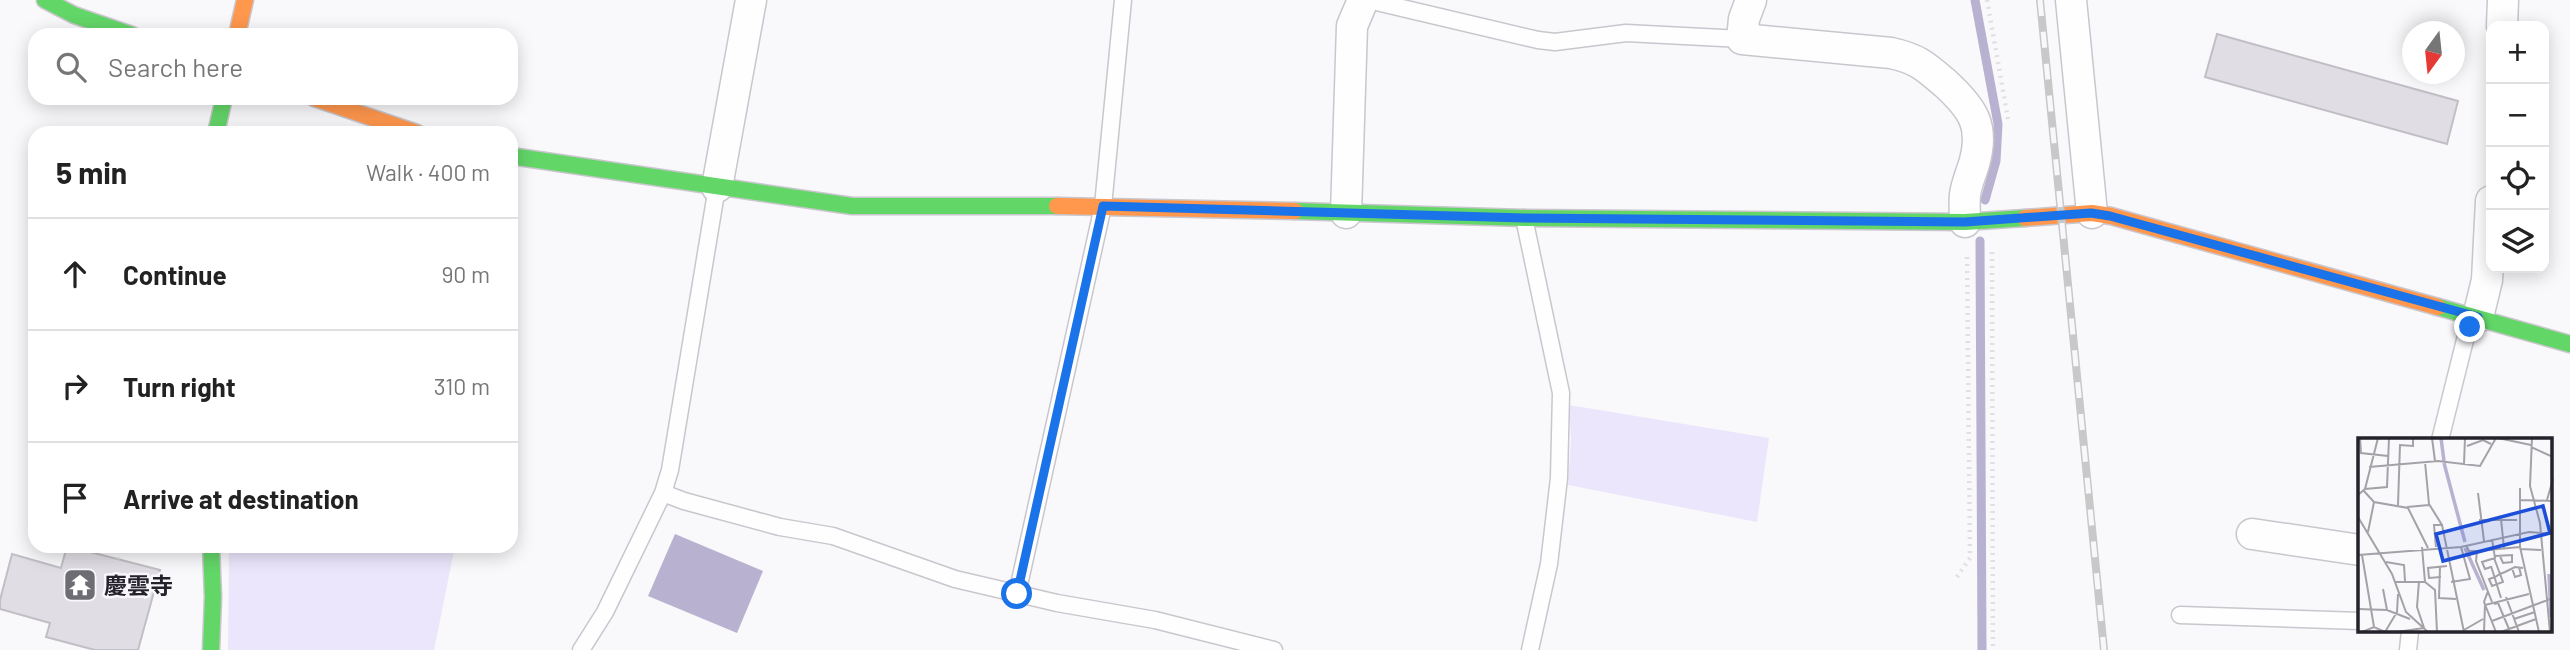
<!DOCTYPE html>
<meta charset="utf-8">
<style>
:root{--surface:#fff;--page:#f6f6f6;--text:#222;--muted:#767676;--line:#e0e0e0}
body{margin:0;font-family:Barlow,"Noto Sans JP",sans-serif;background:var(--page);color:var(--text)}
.controls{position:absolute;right:21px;top:21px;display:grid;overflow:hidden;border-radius:14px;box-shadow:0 4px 18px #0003}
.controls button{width:63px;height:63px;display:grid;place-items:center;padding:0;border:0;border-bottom:2px solid var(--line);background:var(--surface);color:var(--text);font:35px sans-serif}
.compass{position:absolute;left:2402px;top:21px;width:63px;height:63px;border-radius:50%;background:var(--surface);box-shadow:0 4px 18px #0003;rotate:195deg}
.stop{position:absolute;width:21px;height:21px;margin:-16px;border:5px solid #1a73e8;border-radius:50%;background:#fff}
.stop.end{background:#1a73e8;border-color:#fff;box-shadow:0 2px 7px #0008}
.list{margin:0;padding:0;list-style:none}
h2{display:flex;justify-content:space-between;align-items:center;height:91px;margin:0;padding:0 28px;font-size:30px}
h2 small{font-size:23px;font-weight:400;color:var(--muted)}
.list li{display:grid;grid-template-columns:46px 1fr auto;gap:21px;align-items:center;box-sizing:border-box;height:112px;padding:0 28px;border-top:2px solid var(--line)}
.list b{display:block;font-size:26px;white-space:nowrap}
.list em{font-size:23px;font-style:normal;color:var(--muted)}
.icon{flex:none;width:38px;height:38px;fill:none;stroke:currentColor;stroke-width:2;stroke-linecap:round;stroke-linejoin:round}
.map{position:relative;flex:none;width:2570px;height:650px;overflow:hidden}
.search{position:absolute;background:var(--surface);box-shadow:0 4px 18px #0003;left:28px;top:28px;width:490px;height:77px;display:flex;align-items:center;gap:18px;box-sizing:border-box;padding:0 24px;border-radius:21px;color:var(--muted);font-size:26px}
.panel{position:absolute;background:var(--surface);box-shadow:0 4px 18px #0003;left:28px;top:126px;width:490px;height:427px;border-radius:21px}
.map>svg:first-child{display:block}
.green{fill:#ece6fc}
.water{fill:#b9b1d0}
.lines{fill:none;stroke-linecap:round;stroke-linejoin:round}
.stream{stroke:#b9b1d0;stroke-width:9}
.building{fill:#e0dee4;stroke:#c1bfc5;stroke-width:2}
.lane-casing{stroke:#c9c6cd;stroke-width:19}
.street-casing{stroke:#c9c6cd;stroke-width:33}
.fast-casing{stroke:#c9c6cd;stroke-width:19}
.slow-casing{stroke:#c9c6cd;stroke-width:19}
.path{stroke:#e0e0e2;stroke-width:4.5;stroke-dasharray:2 5;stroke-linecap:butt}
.lane{stroke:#fefefe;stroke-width:16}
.street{stroke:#fefefe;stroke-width:30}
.fast{stroke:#63d668;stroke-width:16}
.slow{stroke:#ff974d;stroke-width:16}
.rail-casing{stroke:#c8c8c9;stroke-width:8}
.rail{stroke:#f8f7fc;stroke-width:5;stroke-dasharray:16;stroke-linecap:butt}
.route{stroke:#1a73e8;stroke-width:9}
.labels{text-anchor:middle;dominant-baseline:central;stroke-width:5;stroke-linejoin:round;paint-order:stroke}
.poi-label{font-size:23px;font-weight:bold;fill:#25222b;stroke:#f8f7fc;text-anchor:start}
.inset-river{fill:none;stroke:#b9b1d0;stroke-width:3.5}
.inset-road{fill:none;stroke:#a4a2a8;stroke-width:2}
.view{fill:#1d4ed8;fill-opacity:0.15;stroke:#1d4ed8;stroke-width:3.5}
.inset-edge{fill:none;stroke:#25222b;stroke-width:3.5}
</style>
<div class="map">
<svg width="2570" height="650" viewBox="0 0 2570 650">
<rect width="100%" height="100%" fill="#f9f8fb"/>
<!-- green -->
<path class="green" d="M 1569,405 L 1769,438 L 1757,522 L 1568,485 L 1571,439 Z
M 229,546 L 455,546 L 434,650 L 228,650 Z"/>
<!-- water -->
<path class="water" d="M 675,534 L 763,571 L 737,633 L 648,596 Z"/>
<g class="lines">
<!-- stream -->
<path class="stream" d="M 1975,0 L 1998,124 L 1996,161 L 1985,200
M 1980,241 L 1982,650"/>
</g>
<!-- building -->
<path class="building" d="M 2217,34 L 2458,101 L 2447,144 L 2205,77 Z
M 67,546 L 160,570 L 138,650 L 95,650 L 46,637 L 50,623 L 0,609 L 0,600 L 12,554 L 61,568 Z"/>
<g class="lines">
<defs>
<path id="lane" d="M 1368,0 L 1538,40 L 1555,42 L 1626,33 L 1742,39
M 1524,218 L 1561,393 L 1559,478 L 1549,564 L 1530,650
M 2440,440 L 2466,336 L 2476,319
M 663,493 L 684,501 L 780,527 L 833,536 L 955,579 L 1057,603 L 1155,620 L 1274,650
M 1017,594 L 1103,206 L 1123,0
M 2180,615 L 2360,621
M 581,650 L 605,612 L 663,493 L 670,470 L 717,187
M 2408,650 L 2410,631"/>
<path id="street" d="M 1751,0 L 1744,19 L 1742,39 L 1891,53 C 1918,59 1925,66 1946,84 C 1973,109 1985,126 1974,164 C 1971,174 1966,185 1965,195 C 1964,204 1965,213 1965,222
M 2071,0 L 2092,213
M 2502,26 L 2503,0
M 717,187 L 751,0
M 1346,213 L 1352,26 L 1363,0
M 2478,317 L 2487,280 L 2491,201
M 2252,534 L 2360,550"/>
<path id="fast" d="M 45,0 L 74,15 L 132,35
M 216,133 L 224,98
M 511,156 L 852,206 L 1057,206
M 1295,211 L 1524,218 L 1965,222 L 2025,218
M 2438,307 L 2570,344
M 211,546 L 213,597 L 211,650"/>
<path id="slow" d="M 237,35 L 245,0
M 314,98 L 417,133
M 1057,206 L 1295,211
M 2025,218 L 2092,213 L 2111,216 L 2438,307"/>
</defs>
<!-- lane casing -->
<use href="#lane" class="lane-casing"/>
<!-- street casing -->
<use href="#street" class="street-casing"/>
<!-- fast casing -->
<use href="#fast" class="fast-casing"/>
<!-- slow casing -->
<use href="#slow" class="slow-casing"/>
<!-- path -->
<path class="path" d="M 1987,0 L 2008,119
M 1992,252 L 1993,650
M 118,559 L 121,546
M 1957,577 L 1970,558 L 1967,254"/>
<!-- lane -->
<use href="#lane" class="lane"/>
<!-- street -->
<use href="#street" class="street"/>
<!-- fast -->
<use href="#fast" class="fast"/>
<!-- slow -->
<use href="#slow" class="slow"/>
<defs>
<path id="rail" d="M 2040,0 L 2104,650"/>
</defs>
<!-- rail casing -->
<use href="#rail" class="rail-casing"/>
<!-- rail -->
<use href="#rail" class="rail"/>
</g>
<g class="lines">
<!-- route -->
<path class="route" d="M 1017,594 L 1103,206 L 1524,218 L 1965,222 L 2091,213 L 2110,216 L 2478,317 L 2470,327"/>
</g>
<!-- icons -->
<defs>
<symbol id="temple-square" viewBox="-11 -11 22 22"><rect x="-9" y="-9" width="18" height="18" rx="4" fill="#6f6d74" stroke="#f8f7fc"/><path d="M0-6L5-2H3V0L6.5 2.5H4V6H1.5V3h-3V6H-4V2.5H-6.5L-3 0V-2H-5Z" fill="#fff"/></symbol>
</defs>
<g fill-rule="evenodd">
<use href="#temple-square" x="61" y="566" width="38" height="38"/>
</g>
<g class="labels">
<!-- poi labels -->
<g class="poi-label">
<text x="104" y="585">慶雲寺</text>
</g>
</g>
<!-- overview -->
<g transform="translate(2358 438)">
<rect width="194" height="194" fill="#f9f8fb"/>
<path class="inset-river" d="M 83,0 L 86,23M 86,25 L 107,104M 107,110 L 126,152M 191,136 L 193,179"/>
<path class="inset-road" d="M 2,0 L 3,15 L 30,18M 74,0 L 77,23M 140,0 L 173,7M 174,0 L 172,48 L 182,85 L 192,194M 109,8 L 125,2 L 133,6M 173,9 L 195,19M 67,24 L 71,66 L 84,87 L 106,194M 106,26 L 107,0M 11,29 L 80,23 L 122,28 L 138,0M 162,50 L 162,109 L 181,194M 7,51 L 20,0M 5,52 L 16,64 L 50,70 L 70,110M 120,55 L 126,103M 0,57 L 7,51 L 29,49 L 31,0M 162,62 L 195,63M 189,62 L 195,41M 40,67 L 42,7 L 55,8 L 55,0M 49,69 L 71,67M 0,79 L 34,136 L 48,174 L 70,194M 143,81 L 146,110M 121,82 L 159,82M 10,94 L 16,64M 108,107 L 111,113 L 119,113 L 118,123 L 134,164M 64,109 L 67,144M 78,109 L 76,87 L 84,87M 162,111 L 183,112M 119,113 L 162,109M 0,117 L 103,109 L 171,94 L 195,96M 4,117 L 16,189M 137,118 L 154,117 L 154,124 L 145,125 L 142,118M 136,120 L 145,144 L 134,148 L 131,141 L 137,139 L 142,136 L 147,134 L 157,129 L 165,130M 28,124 L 46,127 L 47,143M 133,128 L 143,160M 82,129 L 81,160 L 98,161M 133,129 L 127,131 L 124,124 L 137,120 L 134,101M 154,130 L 157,139 L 163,137 L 161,129M 83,139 L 71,140 L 70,130 L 89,128M 37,144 L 67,144 L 77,152 L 79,194M 93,144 L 112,141 L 103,109M 25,151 L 29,172M 130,153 L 126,164 L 138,194M 148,159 L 161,194M 136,166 L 140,165 L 151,191M 0,171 L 29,172 L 52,181M 156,181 L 177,174M 134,183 L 195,160M 106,192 L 125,181M 4,194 L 16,189 L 27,194M 27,194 L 39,174 L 40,156M 39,194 L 66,190 L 59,169 L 61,143M 126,194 L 127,167 L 171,156M 143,194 L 178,181"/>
<path class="view" d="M 185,68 L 192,95 L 85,123 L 78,96 Z"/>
<rect width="194" height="194" class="inset-edge"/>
</g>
</svg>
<div class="controls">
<button>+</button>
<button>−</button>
<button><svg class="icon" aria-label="locate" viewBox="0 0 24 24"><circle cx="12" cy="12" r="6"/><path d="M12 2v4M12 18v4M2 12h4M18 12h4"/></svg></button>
<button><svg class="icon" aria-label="layers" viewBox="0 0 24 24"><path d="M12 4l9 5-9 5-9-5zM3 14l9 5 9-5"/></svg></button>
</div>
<svg class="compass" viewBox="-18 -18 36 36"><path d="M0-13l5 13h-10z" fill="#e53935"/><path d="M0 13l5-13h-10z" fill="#767676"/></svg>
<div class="stop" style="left:1017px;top:594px"></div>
<div class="stop end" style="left:2470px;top:327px"></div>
<div class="search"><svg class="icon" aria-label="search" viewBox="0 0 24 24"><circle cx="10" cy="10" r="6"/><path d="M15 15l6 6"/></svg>Search here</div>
<section class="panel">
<h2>5 min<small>Walk · 400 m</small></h2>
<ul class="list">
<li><svg class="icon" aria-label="ahead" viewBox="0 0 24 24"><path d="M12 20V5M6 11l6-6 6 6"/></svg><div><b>Continue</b></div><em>90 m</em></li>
<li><svg class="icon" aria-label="right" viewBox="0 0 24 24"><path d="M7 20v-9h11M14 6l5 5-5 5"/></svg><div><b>Turn right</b></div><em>310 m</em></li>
<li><svg class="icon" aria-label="arrive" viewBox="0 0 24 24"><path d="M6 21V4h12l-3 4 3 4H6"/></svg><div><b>Arrive at destination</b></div></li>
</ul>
</section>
</div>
